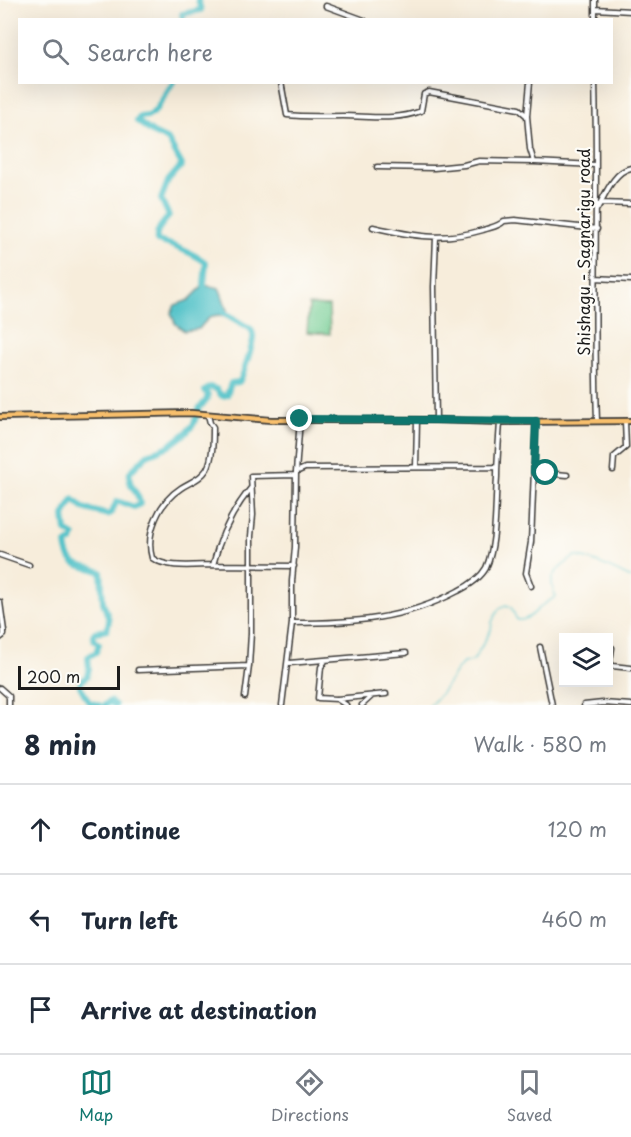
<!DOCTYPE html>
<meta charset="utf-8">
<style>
:root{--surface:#fff;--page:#f6f6f7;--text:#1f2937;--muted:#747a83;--line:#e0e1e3;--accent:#0f766e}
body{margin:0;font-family:"Playpen Sans",sans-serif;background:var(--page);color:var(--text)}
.controls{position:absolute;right:18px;bottom:18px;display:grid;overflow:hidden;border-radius:0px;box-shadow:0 6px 24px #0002}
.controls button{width:54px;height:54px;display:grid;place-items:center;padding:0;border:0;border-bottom:2px solid var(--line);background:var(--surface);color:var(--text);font:30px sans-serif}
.scale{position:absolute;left:18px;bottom:15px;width:102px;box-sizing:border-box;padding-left:6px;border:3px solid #1c1c1c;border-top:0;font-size:16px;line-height:21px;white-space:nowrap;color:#1c1c1c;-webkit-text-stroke:4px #fdfcf7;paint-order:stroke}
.stop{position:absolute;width:18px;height:18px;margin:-14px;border:4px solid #0f766e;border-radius:50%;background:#fff}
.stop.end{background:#0f766e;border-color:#fff;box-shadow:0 2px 6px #0008}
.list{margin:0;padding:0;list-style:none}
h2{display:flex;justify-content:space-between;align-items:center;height:78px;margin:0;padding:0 24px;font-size:26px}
h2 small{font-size:20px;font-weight:400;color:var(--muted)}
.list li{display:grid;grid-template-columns:39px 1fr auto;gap:18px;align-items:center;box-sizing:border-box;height:90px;padding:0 24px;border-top:2px solid var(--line)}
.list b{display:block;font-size:22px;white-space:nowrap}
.list em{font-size:20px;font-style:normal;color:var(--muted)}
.icon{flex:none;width:33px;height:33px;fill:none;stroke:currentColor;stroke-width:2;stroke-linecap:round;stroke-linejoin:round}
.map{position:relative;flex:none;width:631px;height:705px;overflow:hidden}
.search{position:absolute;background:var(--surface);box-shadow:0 6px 24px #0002;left:18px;right:18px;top:18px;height:66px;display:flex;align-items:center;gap:15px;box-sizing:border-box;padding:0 21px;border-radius:0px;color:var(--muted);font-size:22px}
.sheet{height:348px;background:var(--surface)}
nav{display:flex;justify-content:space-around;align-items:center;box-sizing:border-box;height:84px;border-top:2px solid var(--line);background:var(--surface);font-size:16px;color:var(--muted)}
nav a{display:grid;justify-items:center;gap:3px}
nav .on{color:var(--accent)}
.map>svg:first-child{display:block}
.green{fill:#74cd94;stroke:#487458;stroke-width:1.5}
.water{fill:#55c3c9;stroke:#387072;stroke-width:1.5}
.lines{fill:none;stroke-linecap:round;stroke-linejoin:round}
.stream{stroke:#55c3c9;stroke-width:1.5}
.river{stroke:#55c3c9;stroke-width:6}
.minor-casing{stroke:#3d3b39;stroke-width:7}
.major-casing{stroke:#3d3b39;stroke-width:8}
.minor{stroke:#fff;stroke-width:4}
.major{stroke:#f8bf6c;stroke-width:4.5}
.route{stroke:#0f766e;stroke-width:8}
.labels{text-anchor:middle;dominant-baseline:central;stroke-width:4.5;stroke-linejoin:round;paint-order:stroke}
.street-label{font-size:16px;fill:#1c1c1c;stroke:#fdfcf7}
</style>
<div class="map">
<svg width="631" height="705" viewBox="0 0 631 705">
<rect width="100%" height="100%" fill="#fdfcf7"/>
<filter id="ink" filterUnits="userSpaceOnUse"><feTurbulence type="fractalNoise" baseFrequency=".0167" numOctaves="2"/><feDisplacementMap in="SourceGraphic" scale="12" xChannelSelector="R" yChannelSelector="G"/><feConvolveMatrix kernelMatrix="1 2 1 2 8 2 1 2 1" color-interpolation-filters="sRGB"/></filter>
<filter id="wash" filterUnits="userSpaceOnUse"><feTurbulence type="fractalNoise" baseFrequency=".008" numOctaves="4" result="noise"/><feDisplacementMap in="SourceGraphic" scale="24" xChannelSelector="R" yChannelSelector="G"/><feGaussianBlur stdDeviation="1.35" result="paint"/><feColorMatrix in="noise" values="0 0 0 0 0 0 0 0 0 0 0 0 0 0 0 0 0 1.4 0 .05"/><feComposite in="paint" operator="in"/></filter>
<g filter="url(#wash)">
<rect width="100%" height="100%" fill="#f7eddb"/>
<!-- green -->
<path class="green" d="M 309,305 L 329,306 L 330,334 L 307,332 Z"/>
<!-- water -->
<path class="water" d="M 204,285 C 208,287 215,286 219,288 C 221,290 227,311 229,316 C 212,314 210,315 199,329 L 184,331 L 175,323 L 171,313 L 175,305 L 189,300 Z"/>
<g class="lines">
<!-- stream -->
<path class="stream" d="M 430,705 C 444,693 451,676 463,663 L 473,661 L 491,630 L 492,622 L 499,609 L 506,605 L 511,607 L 517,620 C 529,621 534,612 543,605 C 548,601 552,600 556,596 C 544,574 561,568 575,556 C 595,560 613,569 631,578"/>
<!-- river -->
<path class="river" d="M 183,20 L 182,14 L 201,10 L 198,0
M 173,82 L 156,110 L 149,116 L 140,117 L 137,121 L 153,133 L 168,140 L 182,165 L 168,181 L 161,199 L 169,216 C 162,224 155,231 157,241 C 168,243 198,255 206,263 L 204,285 L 206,292
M 99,705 L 89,702 L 80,686 L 81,682 L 87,676 L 89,668 L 88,657 L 96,652 L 99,644 L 94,640 L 93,635 L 95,632 L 107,630 L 109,620 L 103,602 L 101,572 C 83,564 69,570 66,544 L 72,541 L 74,536 L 66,531 L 64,516 L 73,499 L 83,508 L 108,515 L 111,513 L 117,501 L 134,507 L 140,504 C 139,490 127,489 130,472 L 147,455 L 169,446 L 186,433 L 193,425 L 200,407 L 206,401 L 208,395 L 205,391 L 210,387 L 216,389 L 222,396 L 227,395 L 231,383 L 239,382 C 242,379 253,344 253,338 C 254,335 252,332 251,329 L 224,313
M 105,705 L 110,701 L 115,705"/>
</g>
</g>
<g filter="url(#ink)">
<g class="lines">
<defs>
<path id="minor" d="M 595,0 L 595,20
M 326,6 L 364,20
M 595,9 L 631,11
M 281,82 L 287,115 C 306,117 324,116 343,116 C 370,116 395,121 421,111 L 424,94 L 429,92 L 519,109 L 527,116 L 530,149 L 534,162
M 595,82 C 598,195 593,308 597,421
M 527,116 L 530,82
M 377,167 L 434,168 L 464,165 L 479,161 L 534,162 L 595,165
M 601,203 L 631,204
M 597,209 C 605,195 614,171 631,168
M 373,227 C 412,236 443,242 483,230 C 491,227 498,227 504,221 L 515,220 L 597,229
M 436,237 L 434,287 L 436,420
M 596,278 L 631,280
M 208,415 L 210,423 L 213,427 C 213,440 213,458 207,469 C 201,479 190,482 181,488 C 159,502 145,533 152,558 C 167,569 195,565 213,565 C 220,536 232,511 251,488
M 416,467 L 417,420
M 613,470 L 614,457 L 626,447 L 625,421
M 296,472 L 305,468 L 497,467
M 534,472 L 567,475
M 0,555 L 29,565
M 213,565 L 294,566
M 531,586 L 526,573 L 531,542 L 536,421
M 0,602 L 4,631 L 4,635 L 0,638
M 292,623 C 352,623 404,620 458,591 C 468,586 480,579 486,568 C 497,544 495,504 497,477 C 497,459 499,440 500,422
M 540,647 L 552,705
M 612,648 L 610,661 L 612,666 L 631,668
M 325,661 L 321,667 L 318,698 L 337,699 L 386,694
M 289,663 L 406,653
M 138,670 L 249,666 L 251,633 L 251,536 L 253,515 L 251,476 L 296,475
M 0,688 L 9,696 L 9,705
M 245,697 L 249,666
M 337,699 L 346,705
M 282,705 L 292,623 L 292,581 L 295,547 L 296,472 L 300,419
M 362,705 L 373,695
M 584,705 L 603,703 L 631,705"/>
<path id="major" d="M 0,417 L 191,413 L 271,420 L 436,420 L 500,422 L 631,421"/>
</defs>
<!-- minor casing -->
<use href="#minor" class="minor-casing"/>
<!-- major casing -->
<use href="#major" class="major-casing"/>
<!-- minor -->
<use href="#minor" class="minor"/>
<!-- major -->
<use href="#major" class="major"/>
</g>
</g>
<g class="lines" filter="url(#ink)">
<!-- route -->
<path class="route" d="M 300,419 L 536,421 L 534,472 L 546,473"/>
</g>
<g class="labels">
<!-- street labels -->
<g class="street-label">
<text transform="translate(583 252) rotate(-90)">Shishagu - Sagnarigu road</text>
</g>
</g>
</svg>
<div class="controls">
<button><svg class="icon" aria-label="layers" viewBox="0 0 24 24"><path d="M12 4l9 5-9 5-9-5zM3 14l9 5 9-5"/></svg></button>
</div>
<div class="scale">200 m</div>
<div class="stop" style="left:546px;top:473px"></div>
<div class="stop end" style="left:300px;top:419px"></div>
<div class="search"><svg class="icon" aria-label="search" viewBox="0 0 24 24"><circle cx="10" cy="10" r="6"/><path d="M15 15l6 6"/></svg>Search here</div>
</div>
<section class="sheet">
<h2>8 min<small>Walk · 580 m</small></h2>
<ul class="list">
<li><svg class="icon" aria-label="ahead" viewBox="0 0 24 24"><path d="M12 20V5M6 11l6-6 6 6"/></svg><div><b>Continue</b></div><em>120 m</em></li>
<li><svg class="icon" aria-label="left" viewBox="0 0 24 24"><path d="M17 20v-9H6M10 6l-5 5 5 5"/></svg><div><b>Turn left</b></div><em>460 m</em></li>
<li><svg class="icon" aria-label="arrive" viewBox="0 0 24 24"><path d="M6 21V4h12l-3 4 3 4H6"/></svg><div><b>Arrive at destination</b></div></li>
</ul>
</section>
<nav>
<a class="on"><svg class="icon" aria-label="map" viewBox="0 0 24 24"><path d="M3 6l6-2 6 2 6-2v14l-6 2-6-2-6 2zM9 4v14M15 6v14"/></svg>Map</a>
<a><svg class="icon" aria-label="directions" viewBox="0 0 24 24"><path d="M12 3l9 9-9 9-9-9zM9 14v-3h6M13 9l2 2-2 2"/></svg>Directions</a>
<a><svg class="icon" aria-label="saved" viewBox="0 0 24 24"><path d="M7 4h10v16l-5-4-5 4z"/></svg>Saved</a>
</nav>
